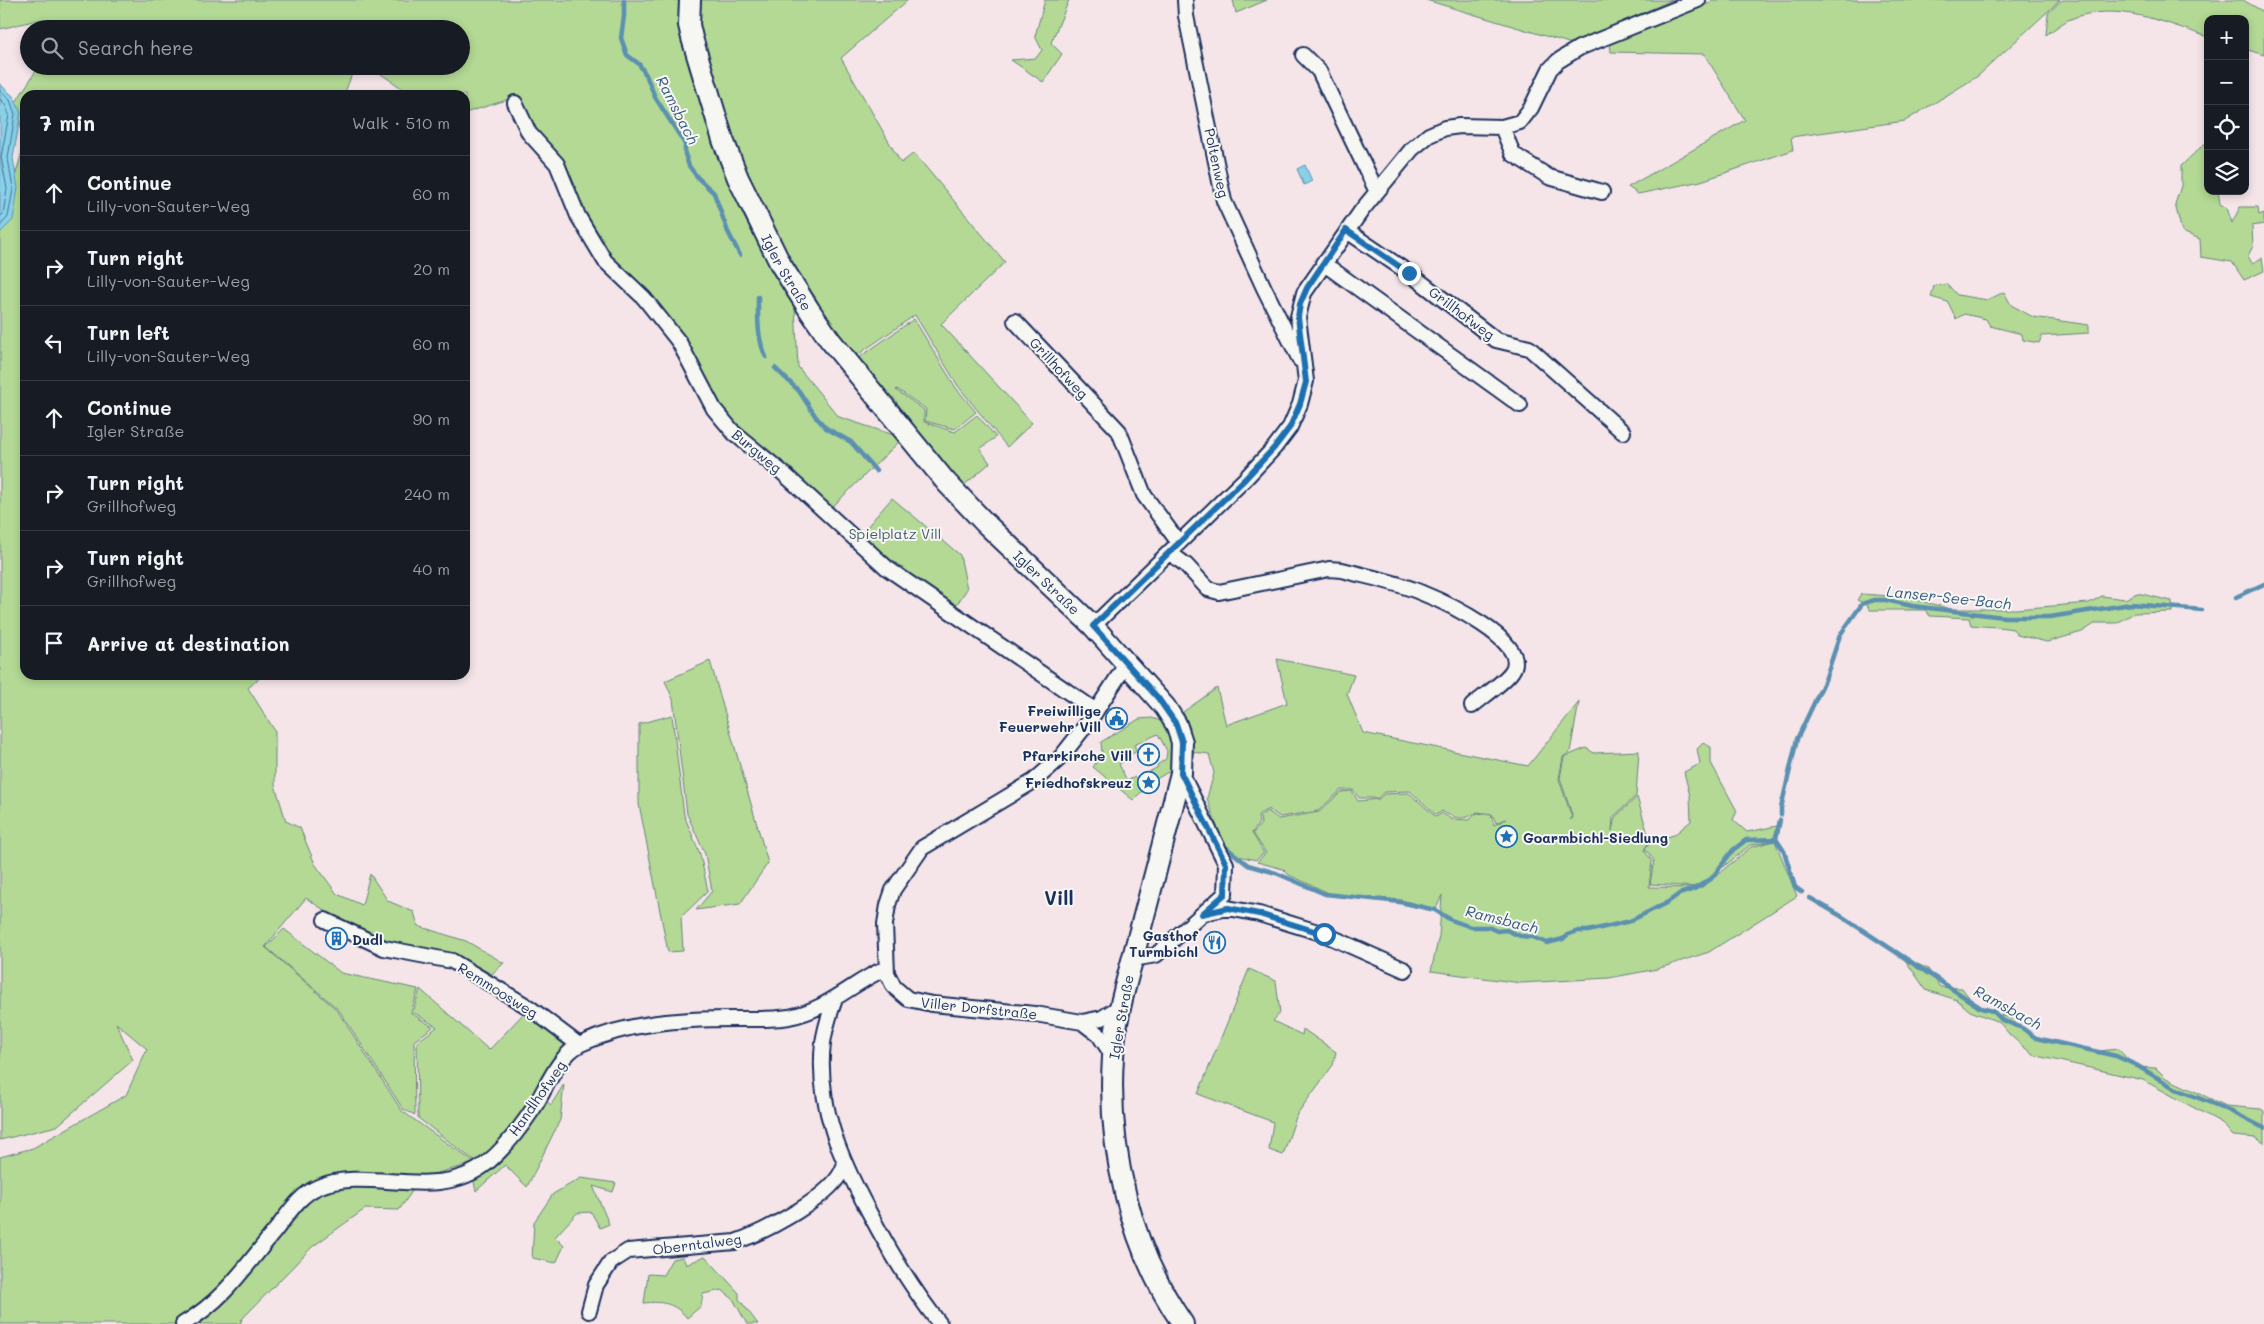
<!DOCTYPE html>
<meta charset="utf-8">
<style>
:root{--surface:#171b24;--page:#242831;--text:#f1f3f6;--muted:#9ea1a6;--line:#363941}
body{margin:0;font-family:Mali,sans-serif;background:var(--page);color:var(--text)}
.controls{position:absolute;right:15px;top:15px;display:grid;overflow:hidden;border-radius:10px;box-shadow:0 2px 8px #0003}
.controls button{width:45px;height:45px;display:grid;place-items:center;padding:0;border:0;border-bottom:1px solid var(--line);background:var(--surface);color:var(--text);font:25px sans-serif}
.stop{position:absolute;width:15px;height:15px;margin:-11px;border:4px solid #1f6fb2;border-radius:50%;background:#fff}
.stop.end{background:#1f6fb2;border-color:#fff;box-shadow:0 1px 5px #0008}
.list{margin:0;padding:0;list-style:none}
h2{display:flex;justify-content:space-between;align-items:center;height:65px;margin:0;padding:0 20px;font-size:21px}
h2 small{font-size:16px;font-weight:400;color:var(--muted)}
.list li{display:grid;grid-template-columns:32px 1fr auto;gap:15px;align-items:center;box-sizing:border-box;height:75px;padding:0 20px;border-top:1px solid var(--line)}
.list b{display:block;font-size:19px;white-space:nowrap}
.list p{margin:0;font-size:16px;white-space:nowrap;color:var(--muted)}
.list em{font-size:16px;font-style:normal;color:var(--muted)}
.icon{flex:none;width:28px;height:28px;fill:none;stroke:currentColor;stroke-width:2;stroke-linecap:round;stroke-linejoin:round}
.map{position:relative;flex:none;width:2264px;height:1324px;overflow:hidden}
.search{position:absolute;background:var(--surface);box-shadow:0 2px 8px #0003;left:20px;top:20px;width:450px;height:55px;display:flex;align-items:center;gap:12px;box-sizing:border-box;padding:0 18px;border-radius:28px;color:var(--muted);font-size:19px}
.panel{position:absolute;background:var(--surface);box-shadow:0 2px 8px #0003;left:20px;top:90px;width:450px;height:590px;border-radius:15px}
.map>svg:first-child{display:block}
.green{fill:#b3d995;stroke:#67847a;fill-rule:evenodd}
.water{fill:#88d1e8;stroke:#5c90b1}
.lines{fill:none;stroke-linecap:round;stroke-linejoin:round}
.shore{stroke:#477095;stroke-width:1}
.stream{stroke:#5c90b1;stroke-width:4.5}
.minor-casing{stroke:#1b2f5e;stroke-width:18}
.secondary-casing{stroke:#1b2f5e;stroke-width:24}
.minor{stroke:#f6f6f2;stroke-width:14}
.secondary{stroke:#f6f6f2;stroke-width:20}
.route{stroke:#1f6fb2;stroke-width:6}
.labels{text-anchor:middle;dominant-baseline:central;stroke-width:4;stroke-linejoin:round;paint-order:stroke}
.street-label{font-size:14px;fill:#1b2f5e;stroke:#f6f6f2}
.park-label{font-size:14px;fill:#415a6c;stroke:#f6f6f2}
.poi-label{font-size:14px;font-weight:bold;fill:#1b2f5e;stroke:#f6f6f2;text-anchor:end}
.water-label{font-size:15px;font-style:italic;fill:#365880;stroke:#f6f6f2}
.district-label{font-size:19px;font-weight:bold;fill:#1b2f5e;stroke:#f6f6f2}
</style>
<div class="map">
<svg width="2264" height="1324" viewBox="0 0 2264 1324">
<rect width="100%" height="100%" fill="#f5e5e9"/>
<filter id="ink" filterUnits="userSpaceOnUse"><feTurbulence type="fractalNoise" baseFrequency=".02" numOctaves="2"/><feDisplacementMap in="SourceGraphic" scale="10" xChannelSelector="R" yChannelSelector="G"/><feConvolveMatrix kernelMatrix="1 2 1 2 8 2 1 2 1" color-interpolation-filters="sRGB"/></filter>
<g filter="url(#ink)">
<!-- green -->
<path class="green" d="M 0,0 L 683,0 L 680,19 L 689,68 L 711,134 L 745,219 L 795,306 L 798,367 L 839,417 L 903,438 L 828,511 L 742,437 L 722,412 L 698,370 L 609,261 L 510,99 L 465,113 L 465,95 L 412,95 L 369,66 L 461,66 L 461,29 L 44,29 L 42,19 L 0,29 Z
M 696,0 L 908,0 L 841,58 L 901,163 L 914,153 L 1005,262 L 941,324 L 1032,423 L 1007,447 L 958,386 L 915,315 L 853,358 L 787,261 L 748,183 L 723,118 L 698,35 Z
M 1045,0 L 1069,0 L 1051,43 L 1062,54 L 1043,82 L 1011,60 L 1036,58 L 1042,50 L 1035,36 Z
M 1233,0 L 1267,0 L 1236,13 Z
M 1426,0 L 1672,0 L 1572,44 Z
M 1712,0 L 2060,0 L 1978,76 L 1905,121 L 1791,137 L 1793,150 L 1701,181 L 1638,194 L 1628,187 L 1745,120 L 1704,54 L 1611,52 L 1610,43 L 1710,3 Z
M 2062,0 L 2243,0 L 2264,12 L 2264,55 L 2245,49 L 2245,19 L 2208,19 L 2208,37 C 2163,22 2115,0 2068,20 C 2061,24 2053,30 2046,35 L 2048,13 Z
M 39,66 L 355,66 L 344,95 L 25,95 L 25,675 L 263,675 L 248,688 L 275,731 L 275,785 L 286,821 L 300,828 L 315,864 L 337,894 L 362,905 L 370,874 L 388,901 L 414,912 L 418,926 L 466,941 L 504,963 L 492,974 L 476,966 L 369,940 L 306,898 L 265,947 L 337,1010 L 402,1111 L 475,1163 L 422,1177 L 399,1210 L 365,1209 L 312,1247 L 242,1319 L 240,1324 L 0,1324 L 0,1157 L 33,1148 L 126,1095 L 147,1049 L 116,1023 L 133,1060 L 57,1126 L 0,1140 L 0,230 L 24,145 L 16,102 Z
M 2204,144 L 2208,146 L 2208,191 L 2218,191 L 2220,204 L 2227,208 L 2232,223 L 2240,207 L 2258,207 L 2259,215 L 2264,213 L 2264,224 L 2252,226 L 2253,246 L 2248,256 L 2252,263 L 2262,258 L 2264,271 L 2244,280 L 2232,262 L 2201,257 L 2200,239 L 2182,232 L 2175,204 L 2181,186 L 2181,166 Z
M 1947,284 L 1957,295 L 1988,300 L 2004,292 L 2011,305 L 2033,317 L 2089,325 L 2089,333 L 2042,336 L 2039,343 L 2023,340 L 2022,334 L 1990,326 L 1986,319 L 1964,314 L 1956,319 L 1948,302 L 1931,297 L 1934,286 Z
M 914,319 L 956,388 L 976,412 L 955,429 L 925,421 L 926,409 L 897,389 L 896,390 L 924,410 L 924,422 L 955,432 L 977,415 L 996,437 L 980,449 L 990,463 L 962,487 L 924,440 L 893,397 L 891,401 L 857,359 Z
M 892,498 L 960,555 L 967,589 L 955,607 L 859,536 Z
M 2137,593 L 2172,601 L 2172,612 L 2134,613 L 2117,623 L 2096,623 L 2082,632 L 2047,642 L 2017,635 L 2013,629 C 1998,626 1986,627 1971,625 L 1969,618 L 1930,616 L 1925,610 L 1870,610 L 1867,605 L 1857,600 L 1861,594 L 1906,597 L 1951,609 L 2016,609 L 2089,603 L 2102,596 L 2125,599 Z
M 1277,659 L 1354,675 L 1347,694 L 1363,733 L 1528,766 L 1579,702 L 1570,752 L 1563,757 L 1559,779 L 1572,818 L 1570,820 L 1573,818 L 1560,778 L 1564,757 L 1586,748 L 1594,753 L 1639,751 L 1636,796 L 1613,817 L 1612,831 L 1615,817 L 1637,797 L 1650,841 L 1644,850 L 1652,861 L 1649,887 L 1701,888 L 1751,847 L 1775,841 L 1797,896 L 1709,952 L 1657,969 L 1609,978 L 1521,983 L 1431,971 L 1439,936 L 1442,895 L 1436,909 L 1401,900 L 1331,894 L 1289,875 L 1283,869 L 1257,862 L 1266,853 L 1253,833 L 1261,824 L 1260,816 L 1267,811 L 1279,819 L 1319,812 L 1341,792 L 1352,791 L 1358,801 L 1379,799 L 1384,794 L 1409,793 L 1436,817 L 1442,813 L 1451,819 L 1469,820 L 1477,813 L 1491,815 L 1494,825 L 1506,819 L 1496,823 L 1492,814 L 1477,812 C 1465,821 1454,819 1442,811 L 1436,815 L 1410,791 L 1384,792 L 1378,798 L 1359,798 L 1353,790 L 1341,790 L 1318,811 L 1280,817 L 1268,809 L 1258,815 L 1259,823 L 1252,833 L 1264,853 L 1256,860 L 1226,853 L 1207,798 L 1214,773 L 1209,754 L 1193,752 L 1190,728 L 1183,712 L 1217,688 L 1226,725 L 1287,703 Z
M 710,661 L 768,863 L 740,904 L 696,910 L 712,891 L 705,854 L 687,814 L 673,699 L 665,681 Z
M 672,715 L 684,815 L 700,854 L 708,891 L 681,917 L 683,951 L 668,952 L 639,804 L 639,724 Z
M 1152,718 L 1166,723 L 1172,737 L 1173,769 L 1153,781 L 1133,800 L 1093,767 L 1102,754 L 1101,742 L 1139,719 ZM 1158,734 L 1167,751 L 1166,759 L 1157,765 L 1158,767 L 1136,779 L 1135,777 L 1127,781 L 1119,764 L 1124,761 L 1123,759 L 1137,751 L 1134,745 Z
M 1703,743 L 1711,747 L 1711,763 L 1737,811 L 1733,820 L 1747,832 L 1777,826 L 1773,841 L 1750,845 L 1699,887 L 1650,884 L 1654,860 L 1645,849 L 1649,842 L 1674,835 L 1691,821 L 1690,796 L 1684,772 L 1700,764 L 1697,749 Z
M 284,929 L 341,973 L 418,989 L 411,1013 L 433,1027 L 414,1041 L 415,1115 L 403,1109 L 339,1010 L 266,947 Z
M 1903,957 L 1928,969 L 1940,987 L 1962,988 L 1977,1008 L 2010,1018 L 2029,1035 L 2099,1051 L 2118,1049 L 2135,1067 L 2156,1068 L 2166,1078 L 2226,1106 L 2261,1109 L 2264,1111 L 2264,1143 L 2256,1138 L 2233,1136 L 2222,1123 L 2143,1080 L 2033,1055 L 2010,1035 L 1999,1022 L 1970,1011 L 1957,1000 L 1926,990 Z
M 1249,969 L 1276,981 L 1280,1013 L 1273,1021 L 1302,1035 L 1303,1029 L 1336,1052 L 1333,1065 L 1297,1114 L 1283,1155 L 1269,1150 L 1273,1122 L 1198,1094 Z
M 420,989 L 489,1050 L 524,1013 L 567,1044 L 538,1092 L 488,1155 L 476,1162 L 418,1118 L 417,1042 L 437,1027 L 413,1012 Z
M 564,1084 L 560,1120 L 527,1187 L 505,1165 L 476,1191 L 473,1177 L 538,1094 L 551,1105 Z
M 581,1178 L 616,1183 L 613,1192 L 593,1186 L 609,1224 L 600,1228 L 591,1212 L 577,1213 L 555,1237 L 564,1246 L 556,1263 L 532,1258 L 534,1222 L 553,1194 Z
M 705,1256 L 739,1293 L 739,1299 L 758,1324 L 747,1324 L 733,1299 L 722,1290 L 703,1294 L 701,1306 L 687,1318 C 675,1303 662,1301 644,1303 L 648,1274 L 663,1275 L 672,1259 L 683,1257 L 686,1265 Z"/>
<!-- water -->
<path class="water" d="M 0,84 L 14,97 L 21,113 L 13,158 L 18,188 L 13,220 L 0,233 Z
M 1305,165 L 1312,181 L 1304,185 L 1297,169 Z"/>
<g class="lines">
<!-- shore -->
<path class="shore" d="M 0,91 L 10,100 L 15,114 L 8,158 L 13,189 L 8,217 L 0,226
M 0,99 L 5,104 L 9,115 L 1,157 L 7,189 L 3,214 L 0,217"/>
<!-- stream -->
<path class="stream" d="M 624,0 L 624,16 L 621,38 L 627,55 L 639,64 L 646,75 L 655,97 L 685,144 L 685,154 L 689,166 L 698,178 L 714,193 L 728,232 L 740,255
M 758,297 C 758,317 757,339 766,357
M 775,368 L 799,391 L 816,417 L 826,428 L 851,442 L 876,471
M 2236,597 L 2264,584
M 1781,815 L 1781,808 L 1797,739 L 1825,680 L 1840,635 L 1862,604 L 1874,600 L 1886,600 L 1912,606 L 2004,617 L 2050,617 L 2131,604 L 2202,610
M 1776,839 L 1780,820
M 1223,845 L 1248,865 L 1276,873 L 1325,894 L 1400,902 L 1435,910 L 1451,920 L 1471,927 L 1488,927 L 1497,931 L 1506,930 L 1520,936 L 1533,937 L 1547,943 L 1563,939 L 1567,935 L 1578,931 L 1588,931 L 1630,921 L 1668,902 L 1679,894 L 1694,889 L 1711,879 L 1733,850 L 1746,840 L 1776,839 L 1784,851 L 1795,887 L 1802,892
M 1810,898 L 1841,916 L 1981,1008 L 1993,1011 L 2002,1020 L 2022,1028 L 2036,1038 L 2116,1056 L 2136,1065 L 2176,1089 L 2226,1109 L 2264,1128"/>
<defs>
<path id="minor" d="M 1185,0 L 1186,16 L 1224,201 L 1264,288 L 1300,360
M 1303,55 L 1319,71 L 1377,192
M 515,103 L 529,133 L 557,164 L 578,216 L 605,261 L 644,298 L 679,342 L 714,409 L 734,433 L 783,473 L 887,568 L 1096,711
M 1502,127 L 1513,154 L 1549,177 L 1602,192
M 1347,231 L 1409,273 L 1496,340 L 1529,348 L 1623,432
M 1323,263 L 1520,405
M 1015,321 L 1119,431 L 1144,495 L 1179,543
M 1170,553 L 1186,565 L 1208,589 L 1219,592 L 1329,569 L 1342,570 C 1368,577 1397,582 1422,593 C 1442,601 1532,642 1512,671 C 1506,681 1481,698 1472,706
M 1093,626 L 1245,479 L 1274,448 L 1290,427 L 1300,404 L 1306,381 L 1298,317 L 1304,293 L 1362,210 L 1412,149 L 1429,135 L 1445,128 L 1460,126 L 1502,127 L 1520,122 L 1531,108 L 1550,69 L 1558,61 L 1579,48 L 1698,0
M 1205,913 L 1228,908 L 1259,914 L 1324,934 L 1405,970
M 325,920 L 384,948 L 452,961 L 530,1008 L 579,1045
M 1133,959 L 1156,955 L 1225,894 L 1226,864 L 1181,773
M 835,999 C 830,1013 825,1028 823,1043 C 816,1104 841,1160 869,1212 C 890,1252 912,1289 940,1324
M 1082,1022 L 1102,1018 L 1121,1006
M 1113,1056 L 1099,1035 L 1082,1022 L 1035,1014 L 932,1004 L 908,999 L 894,987 L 887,973 L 885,924 L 888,905 L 893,890 L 922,848 L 1034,781 L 1061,757 L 1090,720 L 1127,663
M 589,1311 L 596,1285 L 611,1262 L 628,1251 L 735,1242 C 764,1232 835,1196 844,1166
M 183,1324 C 224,1300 244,1268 274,1232 C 287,1216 299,1195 318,1187 C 369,1165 436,1204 487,1163 C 504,1149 521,1127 533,1109 C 546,1089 558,1055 581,1044 C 628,1022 682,1019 734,1019 C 752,1019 770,1020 789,1017 C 829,1009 850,984 886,968"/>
<g id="secondary">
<path id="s1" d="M 690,0 L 689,25 L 692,38 L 723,140 L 738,178 L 781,265 L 810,311 L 830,340 L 946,482 L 985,523 L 1093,626 L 1165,707 L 1176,724 L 1182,742 L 1181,773 C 1167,828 1153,883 1138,938 C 1128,977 1115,1017 1113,1057 C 1107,1148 1130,1248 1183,1324"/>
</g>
</defs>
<!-- minor casing -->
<use href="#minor" class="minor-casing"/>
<!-- secondary casing -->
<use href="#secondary" class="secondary-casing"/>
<!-- minor -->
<use href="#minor" class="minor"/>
<!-- secondary -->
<use href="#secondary" class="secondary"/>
</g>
</g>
<g class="lines" filter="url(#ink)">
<!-- route -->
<path class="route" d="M 1324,934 L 1259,914 L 1228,908 L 1202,914 L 1225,894 L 1226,864 L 1181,773 L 1182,742 L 1176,724 L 1158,698 L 1093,626 L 1245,479 L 1274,448 L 1290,427 L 1300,404 L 1306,382 L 1298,317 L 1300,304 L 1307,288 L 1346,230 L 1409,273"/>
</g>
<!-- icons -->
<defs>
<symbol id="civic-ring" viewBox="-11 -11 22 22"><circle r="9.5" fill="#f6f6f2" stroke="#1f6fb2" stroke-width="1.5"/><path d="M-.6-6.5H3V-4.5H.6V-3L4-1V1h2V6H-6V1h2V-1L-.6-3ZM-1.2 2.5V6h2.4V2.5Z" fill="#1f6fb2"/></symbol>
<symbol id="church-ring" viewBox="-11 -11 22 22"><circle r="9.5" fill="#f6f6f2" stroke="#1f6fb2" stroke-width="1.5"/><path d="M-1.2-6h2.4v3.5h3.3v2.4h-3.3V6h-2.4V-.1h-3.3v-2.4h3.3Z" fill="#1f6fb2"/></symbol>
<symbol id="sight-ring" viewBox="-11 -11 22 22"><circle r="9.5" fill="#f6f6f2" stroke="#1f6fb2" stroke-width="1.5"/><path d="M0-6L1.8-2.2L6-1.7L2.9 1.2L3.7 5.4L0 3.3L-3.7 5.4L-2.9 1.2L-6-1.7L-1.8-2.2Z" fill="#1f6fb2"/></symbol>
<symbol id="building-ring" viewBox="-11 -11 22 22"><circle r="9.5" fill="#f6f6f2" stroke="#1f6fb2" stroke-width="1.5"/><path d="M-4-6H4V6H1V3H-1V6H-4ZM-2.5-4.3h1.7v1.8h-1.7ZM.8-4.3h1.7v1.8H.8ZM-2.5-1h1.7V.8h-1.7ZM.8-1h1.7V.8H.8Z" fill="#1f6fb2"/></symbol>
<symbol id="restaurant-ring" viewBox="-11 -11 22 22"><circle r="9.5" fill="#f6f6f2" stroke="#1f6fb2" stroke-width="1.5"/><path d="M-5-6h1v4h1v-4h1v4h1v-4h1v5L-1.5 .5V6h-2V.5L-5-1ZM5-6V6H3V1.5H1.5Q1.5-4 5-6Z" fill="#1f6fb2"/></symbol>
</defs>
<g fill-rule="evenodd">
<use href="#civic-ring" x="1104" y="706" width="25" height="25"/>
<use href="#church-ring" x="1136" y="742" width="25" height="25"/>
<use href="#sight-ring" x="1136" y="770" width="25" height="25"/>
<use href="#sight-ring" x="1494" y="824" width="25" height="25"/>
<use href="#building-ring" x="324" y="926" width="25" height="25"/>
<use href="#restaurant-ring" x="1202" y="930" width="25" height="25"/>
</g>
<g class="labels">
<!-- street labels -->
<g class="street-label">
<text transform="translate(1217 163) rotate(78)">Poltenweg</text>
<text stroke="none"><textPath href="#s1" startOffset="292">Igler Straße</textPath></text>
<text transform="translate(1462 313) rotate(37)">Grillhofweg</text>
<text transform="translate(1059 368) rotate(47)">Grillhofweg</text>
<text transform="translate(757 451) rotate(40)">Burgweg</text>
<text stroke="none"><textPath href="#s1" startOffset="698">Igler Straße</textPath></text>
<text transform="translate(498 990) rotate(32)">Remmoosweg</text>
<text transform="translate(979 1008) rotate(6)">Viller Dorfstraße</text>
<text transform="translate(1121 1017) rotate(-80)">Igler Straße</text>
<text transform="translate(537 1098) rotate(-55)">Handlhofweg</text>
<text transform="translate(697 1244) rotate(-7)">Oberntalweg</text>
</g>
<!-- park labels -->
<g class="park-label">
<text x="895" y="533">Spielplatz Vill</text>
</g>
<!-- poi labels -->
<g class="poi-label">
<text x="1101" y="710">Freiwillige<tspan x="1101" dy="16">Feuerwehr Vill</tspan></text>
<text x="1132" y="755">Pfarrkirche Vill</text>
<text x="1132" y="782">Friedhofskreuz</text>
<text x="1523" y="837" text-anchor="start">Goarmbichl-Siedlung</text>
<text x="1198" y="935">Gasthof<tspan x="1198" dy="16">Turmbichl</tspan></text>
<text x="352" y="939" text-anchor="start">Dudl</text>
</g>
<!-- water labels -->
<g class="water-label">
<text transform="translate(678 110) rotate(63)">Ramsbach</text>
<text transform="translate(1949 597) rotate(6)">Lanser-See-Bach</text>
<text transform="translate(1502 919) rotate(14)">Ramsbach</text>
<text transform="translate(2008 1007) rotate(29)">Ramsbach</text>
</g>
<!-- district labels -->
<g class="district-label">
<text x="1059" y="897">Vill</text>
</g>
</g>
</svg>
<div class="controls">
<button>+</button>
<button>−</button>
<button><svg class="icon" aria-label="locate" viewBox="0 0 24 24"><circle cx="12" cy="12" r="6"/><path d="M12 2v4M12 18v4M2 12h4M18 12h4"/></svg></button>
<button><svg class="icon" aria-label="layers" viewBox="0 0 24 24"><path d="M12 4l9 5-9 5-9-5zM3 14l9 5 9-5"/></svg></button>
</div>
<div class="stop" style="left:1324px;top:934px"></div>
<div class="stop end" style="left:1409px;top:273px"></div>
<div class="search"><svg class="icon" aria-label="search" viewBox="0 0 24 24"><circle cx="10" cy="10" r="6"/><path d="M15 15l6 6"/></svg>Search here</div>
<section class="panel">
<h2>7 min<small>Walk · 510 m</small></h2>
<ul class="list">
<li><svg class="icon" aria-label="ahead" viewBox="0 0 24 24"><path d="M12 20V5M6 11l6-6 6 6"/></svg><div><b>Continue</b><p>Lilly-von-Sauter-Weg</p></div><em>60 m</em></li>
<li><svg class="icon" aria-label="right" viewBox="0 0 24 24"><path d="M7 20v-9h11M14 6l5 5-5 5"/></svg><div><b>Turn right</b><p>Lilly-von-Sauter-Weg</p></div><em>20 m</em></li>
<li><svg class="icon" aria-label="left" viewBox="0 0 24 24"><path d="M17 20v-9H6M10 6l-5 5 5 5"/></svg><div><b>Turn left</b><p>Lilly-von-Sauter-Weg</p></div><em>60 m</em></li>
<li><svg class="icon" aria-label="ahead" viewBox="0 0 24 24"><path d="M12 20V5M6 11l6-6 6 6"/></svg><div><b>Continue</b><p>Igler Straße</p></div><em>90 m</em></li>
<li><svg class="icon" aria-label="right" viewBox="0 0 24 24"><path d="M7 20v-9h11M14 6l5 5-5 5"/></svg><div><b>Turn right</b><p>Grillhofweg</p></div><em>240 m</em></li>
<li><svg class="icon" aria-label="right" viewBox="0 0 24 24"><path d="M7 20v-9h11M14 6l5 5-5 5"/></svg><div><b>Turn right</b><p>Grillhofweg</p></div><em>40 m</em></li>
<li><svg class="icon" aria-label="arrive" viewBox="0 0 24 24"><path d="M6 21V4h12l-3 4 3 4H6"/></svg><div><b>Arrive at destination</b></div></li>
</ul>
</section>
</div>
